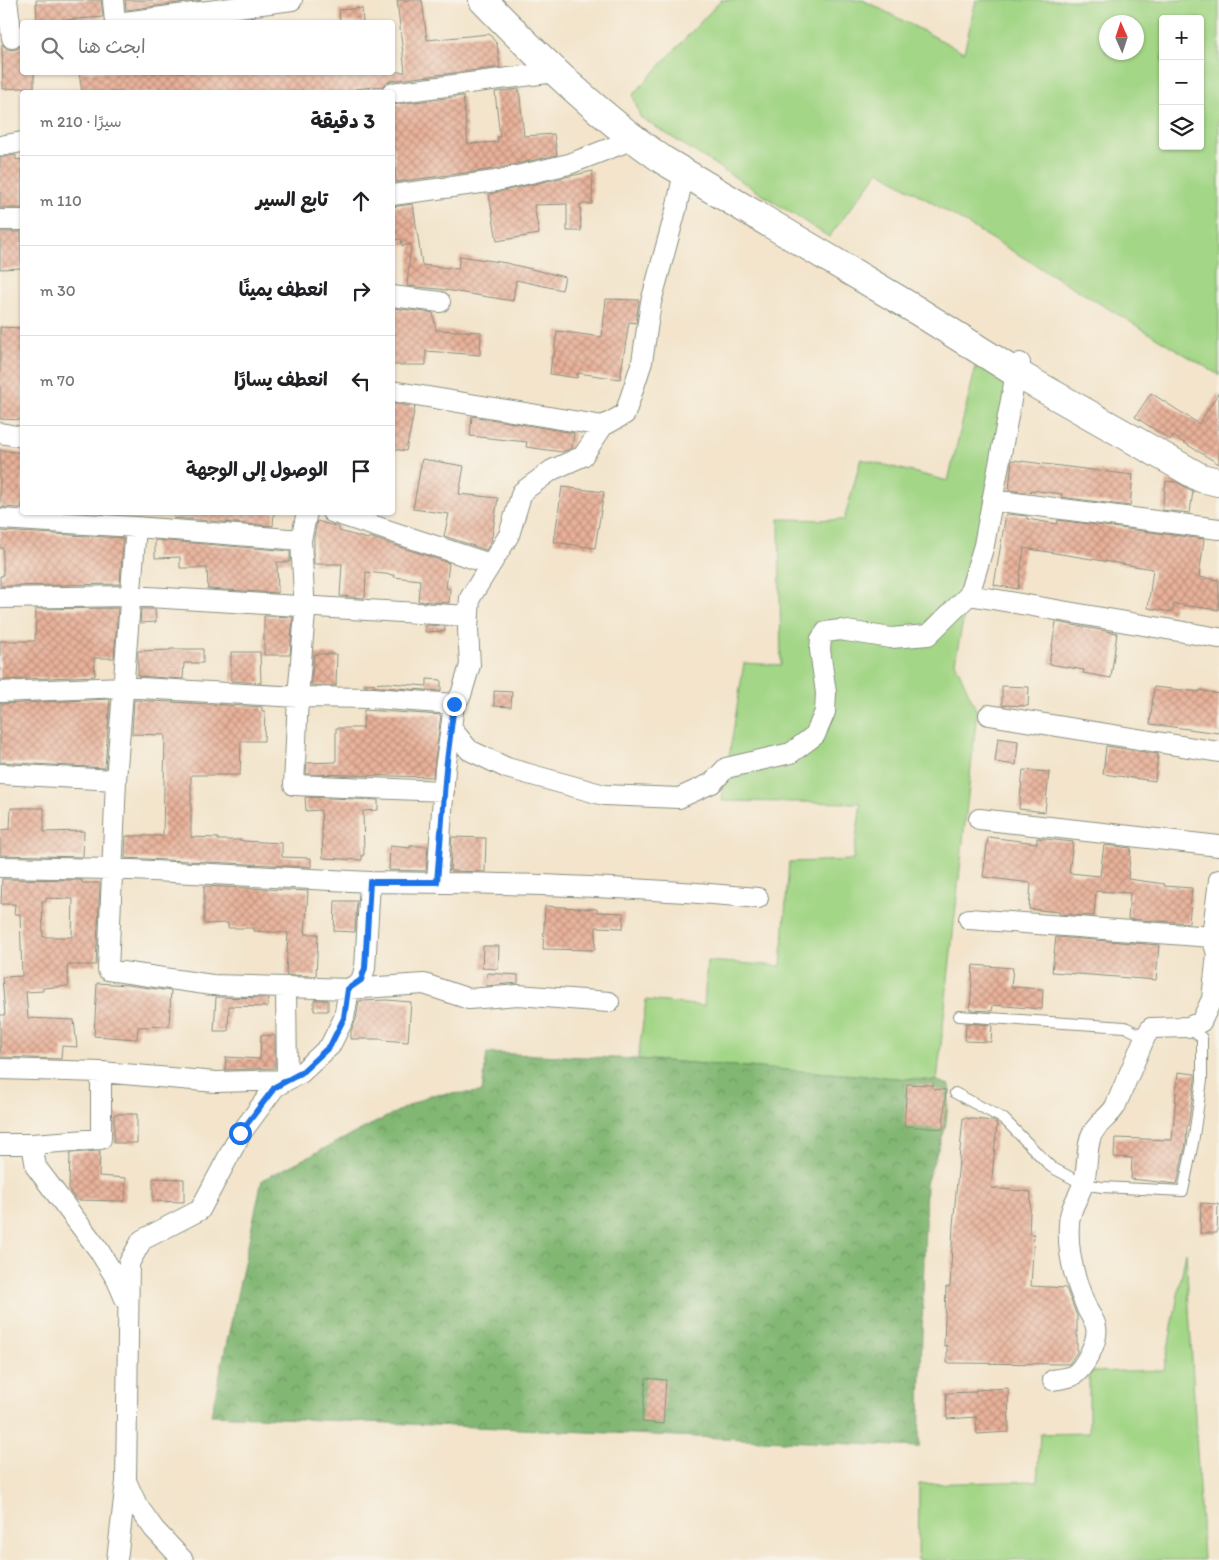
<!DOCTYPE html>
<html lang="ar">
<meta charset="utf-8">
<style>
:root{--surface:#fff;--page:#f2f2f2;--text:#202124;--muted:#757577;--line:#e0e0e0}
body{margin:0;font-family:Itim,"Playpen Sans Arabic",sans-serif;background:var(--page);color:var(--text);direction:rtl}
.controls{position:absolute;right:15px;top:15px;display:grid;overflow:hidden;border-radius:5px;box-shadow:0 1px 4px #0004}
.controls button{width:45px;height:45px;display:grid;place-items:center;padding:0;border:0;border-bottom:1px solid var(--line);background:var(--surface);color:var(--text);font:25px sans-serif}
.compass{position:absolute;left:1099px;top:15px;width:45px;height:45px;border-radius:50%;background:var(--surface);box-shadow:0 1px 4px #0004;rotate:357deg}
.stop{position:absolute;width:15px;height:15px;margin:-11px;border:4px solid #1a73e8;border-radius:50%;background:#fff}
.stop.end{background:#1a73e8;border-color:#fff;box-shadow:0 1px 5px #0008}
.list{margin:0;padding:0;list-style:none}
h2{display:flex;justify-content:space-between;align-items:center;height:65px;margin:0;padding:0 20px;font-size:21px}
h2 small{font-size:16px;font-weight:400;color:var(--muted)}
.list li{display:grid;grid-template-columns:32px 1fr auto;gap:15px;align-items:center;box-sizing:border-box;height:90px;padding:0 20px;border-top:1px solid var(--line)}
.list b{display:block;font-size:19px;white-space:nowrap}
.list em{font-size:16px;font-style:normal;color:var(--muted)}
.icon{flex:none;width:28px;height:28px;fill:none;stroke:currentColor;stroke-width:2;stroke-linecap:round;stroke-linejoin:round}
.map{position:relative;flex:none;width:1219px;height:1560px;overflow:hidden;direction:ltr}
.search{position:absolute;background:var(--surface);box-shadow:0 1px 4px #0004;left:20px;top:20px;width:375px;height:55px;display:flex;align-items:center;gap:12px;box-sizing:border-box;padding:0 18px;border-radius:5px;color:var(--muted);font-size:19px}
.panel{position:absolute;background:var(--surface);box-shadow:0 1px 4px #0004;left:20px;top:90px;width:375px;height:425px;border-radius:5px;direction:rtl}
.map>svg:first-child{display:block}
.green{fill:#a3d686;stroke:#618a5d;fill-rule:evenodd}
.forest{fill:url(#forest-crowns);stroke:#507a54}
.building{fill:url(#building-cross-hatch);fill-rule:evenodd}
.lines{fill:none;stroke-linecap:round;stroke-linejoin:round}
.lane-casing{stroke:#899080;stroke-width:12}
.street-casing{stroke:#899080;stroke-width:22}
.secondary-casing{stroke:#899080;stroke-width:30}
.lane{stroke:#fff;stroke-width:10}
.street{stroke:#fff;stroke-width:20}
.secondary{stroke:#fff;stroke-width:28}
.route{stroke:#1a73e8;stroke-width:6}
</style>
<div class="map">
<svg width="1219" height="1560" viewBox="0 0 1219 1560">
<defs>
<pattern id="forest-crowns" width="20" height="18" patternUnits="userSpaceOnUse" patternTransform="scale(1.25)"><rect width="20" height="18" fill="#82b773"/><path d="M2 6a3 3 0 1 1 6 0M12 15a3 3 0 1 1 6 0" fill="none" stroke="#6a965f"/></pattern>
<pattern id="building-cross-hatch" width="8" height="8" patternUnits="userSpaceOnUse" patternTransform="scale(1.25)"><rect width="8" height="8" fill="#e9b199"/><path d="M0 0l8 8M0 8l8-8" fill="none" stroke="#bc917e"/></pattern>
</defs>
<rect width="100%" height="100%" fill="#f7f3e8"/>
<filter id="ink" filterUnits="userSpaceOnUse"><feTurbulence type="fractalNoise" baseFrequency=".02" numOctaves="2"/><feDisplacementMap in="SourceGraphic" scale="10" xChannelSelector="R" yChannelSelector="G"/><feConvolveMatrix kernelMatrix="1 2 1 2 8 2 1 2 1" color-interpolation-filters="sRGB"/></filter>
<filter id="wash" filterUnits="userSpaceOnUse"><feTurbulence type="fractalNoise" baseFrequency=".0096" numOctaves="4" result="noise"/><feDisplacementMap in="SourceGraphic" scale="20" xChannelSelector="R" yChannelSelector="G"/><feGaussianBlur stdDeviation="1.12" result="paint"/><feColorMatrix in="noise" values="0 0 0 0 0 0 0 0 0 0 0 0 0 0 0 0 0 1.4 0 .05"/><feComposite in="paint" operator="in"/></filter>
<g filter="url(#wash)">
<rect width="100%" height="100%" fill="#f3e4cb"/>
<!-- green -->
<path class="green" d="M 721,0 L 863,0 L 964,52 L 976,0 L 1219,0 L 1219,375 L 879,171 L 829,237 L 640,117 L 633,95 ZM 1163,19 L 1200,19 L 1200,146 L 1163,146 ZM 1106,22 L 1136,22 L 1136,52 L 1106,52 Z
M 978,358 L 1011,376 L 955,662 L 977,712 L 937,1081 L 638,1059 L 646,1000 L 704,1006 L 707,961 L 781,966 L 789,862 L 853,860 L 861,803 L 722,801 L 744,663 L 781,665 L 779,519 L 844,520 L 861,459 L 948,481 Z
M 1186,1252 L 1203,1560 L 918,1560 L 919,1484 L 1037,1481 L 1040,1434 L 1089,1433 L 1089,1372 L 1164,1370 Z"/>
<!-- forest -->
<path class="forest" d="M 487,1053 L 638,1059 L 937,1081 L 950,1085 L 945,1129 L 926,1183 L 919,1447 L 211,1415 L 262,1180 L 430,1095 L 482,1092 Z"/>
<g id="blocks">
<!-- building -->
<path class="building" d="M 36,0 L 101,0 L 103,17 L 37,22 Z
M 125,0 L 201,0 L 126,10 Z
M 397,0 L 422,0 L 427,40 L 489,34 L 497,44 L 500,67 L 390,81 L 383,86 L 355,89 L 355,92 L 82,92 L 79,72 L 405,72 Z
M 362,8 L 363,22 L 340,22 L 339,10 Z
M 255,17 L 255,22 L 212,22 Z
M 22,43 L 22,72 L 34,72 L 34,87 L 3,89 L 2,44 L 7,49 L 13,50 L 19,48 Z
M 519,89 L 524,136 L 554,134 L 557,155 L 494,169 L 396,182 L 394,145 L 392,145 L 392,105 L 463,96 L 468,144 L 498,142 L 497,137 L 500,137 L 495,92 Z
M 16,155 L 16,160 L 22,159 L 22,208 L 0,208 L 0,158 Z
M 593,171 L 592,204 L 580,204 L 581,231 L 567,231 L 567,204 L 534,205 L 539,234 L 497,241 L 489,194 Z
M 413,204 L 422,265 L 458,269 L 460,256 L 506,263 L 565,277 L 562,290 L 516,280 L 513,301 L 439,289 L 407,286 L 411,244 L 402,246 L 401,239 L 392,240 L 392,207 Z
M 0,232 L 21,232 L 21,268 L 0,269 Z
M 606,299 L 639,300 L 636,323 L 629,322 L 620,379 L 578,373 L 577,378 L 550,374 L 552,356 L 554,356 L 557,331 L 602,337 Z
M 392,308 L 433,313 L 436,330 L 481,332 L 480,355 L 426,351 L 426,365 L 392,365 Z
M 0,327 L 22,328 L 22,420 L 0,419 Z
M 1219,392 L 1219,464 L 1173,436 L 1171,440 L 1135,417 L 1151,393 L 1199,424 Z
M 392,403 L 415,407 L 406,451 L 392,449 Z
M 472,416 L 574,433 L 572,448 L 562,452 L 526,447 L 527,442 L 470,436 Z
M 0,450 L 22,453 L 22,508 L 0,507 Z
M 422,459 L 464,466 L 459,494 L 498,498 L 491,542 L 486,550 L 444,536 L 449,514 L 413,509 Z
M 1012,460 L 1133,475 L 1130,506 L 1061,497 L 1062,494 L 1031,490 L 1030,493 L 1009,490 Z
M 1166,481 L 1176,482 L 1193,491 L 1190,513 L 1162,510 Z
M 562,487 L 604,492 L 595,548 L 554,542 Z
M 174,512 L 274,512 L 273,526 L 174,518 Z
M 1006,514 L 1027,516 L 1027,519 L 1057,524 L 1058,520 L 1204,539 L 1199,577 L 1219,580 L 1219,610 L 1174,604 L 1172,612 L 1148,608 L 1153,569 L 1024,548 L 1018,589 L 994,585 Z
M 317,521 L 339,527 L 339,531 L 368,539 L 369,537 L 449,563 L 446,588 L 450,589 L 449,603 L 418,601 L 420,580 L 394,577 L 394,575 L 366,572 L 365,598 L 340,596 L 342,564 L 314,564 L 314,538 Z
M 0,531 L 123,538 L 120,584 L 0,586 L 0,576 L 3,576 L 3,548 L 0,548 Z
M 155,540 L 290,551 L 290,562 L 277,562 L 278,593 L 208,589 L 207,568 L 180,568 L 180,557 L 155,558 Z
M 118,608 L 114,658 L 94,658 L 95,676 L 0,680 L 0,641 L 35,641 L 36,609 Z
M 141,609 L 155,609 L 156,622 L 140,623 Z
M 264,616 L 293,617 L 290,655 L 264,655 Z
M 1056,622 L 1117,633 L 1111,678 L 1083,673 L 1084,670 L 1049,664 Z
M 425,625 L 445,626 L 445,631 L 425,632 Z
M 170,649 L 203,649 L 203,663 L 184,663 L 183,679 L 138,676 L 138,651 L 170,650 Z
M 231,652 L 260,652 L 261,683 L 231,681 Z
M 314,654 L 337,654 L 336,686 L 311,685 Z
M 427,679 L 441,680 L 441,691 L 364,686 L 364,684 L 389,683 L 427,686 Z
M 1002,686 L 1029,687 L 1028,706 L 1002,705 Z
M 1154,687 L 1200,692 L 1200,690 L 1219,694 L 1219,733 L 1150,724 Z
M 494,691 L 512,692 L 511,707 L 494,706 Z
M 110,699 L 105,768 L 0,762 L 0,704 Z
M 134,700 L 262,707 L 262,711 L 265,711 L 264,741 L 241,741 L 240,775 L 191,775 L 191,837 L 218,838 L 218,840 L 242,840 L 243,841 L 282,843 L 282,857 L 311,858 L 311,867 L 125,858 L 126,836 L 163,836 L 165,735 L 132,734 Z
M 364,710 L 441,715 L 433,777 L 306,774 L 307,763 L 336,762 L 336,728 L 363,728 Z
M 998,738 L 1018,741 L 1016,765 L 995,762 Z
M 1106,746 L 1158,754 L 1155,781 L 1103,774 Z
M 1023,770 L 1049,772 L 1045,812 L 1019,809 Z
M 305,797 L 378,800 L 378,810 L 363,811 L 364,855 L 362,855 L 362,860 L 323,858 L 321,810 L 306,811 Z
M 11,808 L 44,808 L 44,832 L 84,831 L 83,857 L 0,855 L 0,830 L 10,829 Z
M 452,837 L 486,838 L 485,872 L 450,871 Z
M 988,837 L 1037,843 L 1037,838 L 1073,842 L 1069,873 L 1100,876 L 1104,845 L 1131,848 L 1128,879 L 1165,884 L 1164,886 L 1192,888 L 1189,923 L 1128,919 L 1130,893 L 1096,891 L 1094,916 L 1059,914 L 1059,912 L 1029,909 L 1031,883 L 983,877 Z
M 390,846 L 410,848 L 410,846 L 428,846 L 426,871 L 389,870 Z
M 2,879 L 82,880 L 82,883 L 100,883 L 96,965 L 67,965 L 69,986 L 43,988 L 43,991 L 26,992 L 28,1018 L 74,1020 L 77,1047 L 62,1046 L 61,1059 L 0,1057 L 0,1015 L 5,1015 L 2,977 L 22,976 L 20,914 L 14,914 L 15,904 L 1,904 ZM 46,898 L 73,899 L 72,937 L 43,937 L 42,901 L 46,901 Z
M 204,886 L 308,891 L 305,934 L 318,934 L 316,976 L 286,975 L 288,933 L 254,931 L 254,928 L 228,928 L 228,923 L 204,924 Z
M 335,901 L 357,901 L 355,932 L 334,931 Z
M 545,906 L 597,909 L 597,912 L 624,913 L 623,928 L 596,927 L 595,950 L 543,949 Z
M 1056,937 L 1159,945 L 1156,980 L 1052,972 Z
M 483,946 L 499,946 L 498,969 L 482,968 Z
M 973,965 L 1013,968 L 1011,987 L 1043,989 L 1042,1009 L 993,1005 L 992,1011 L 970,1010 Z
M 487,973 L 518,975 L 518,983 L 486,986 Z
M 97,983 L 127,985 L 171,991 L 169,1026 L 138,1027 L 137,1039 L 94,1036 Z
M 216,997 L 269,998 L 268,1007 L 229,1006 L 228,1031 L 214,1031 Z
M 314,1000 L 328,1000 L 328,1011 L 314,1011 Z
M 386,1000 L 411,1002 L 408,1042 L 383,1040 L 383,1039 L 351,1039 L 351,1031 L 356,1020 L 359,1001 Z
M 966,1023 L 992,1025 L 991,1042 L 965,1041 Z
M 261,1035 L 275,1036 L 275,1068 L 225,1070 L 226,1057 L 260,1059 Z
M 1178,1072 L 1195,1074 L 1195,1080 L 1188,1126 L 1187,1126 L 1186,1143 L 1177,1184 L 1131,1179 L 1132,1158 L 1114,1157 L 1115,1138 L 1172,1140 Z
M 907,1084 L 933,1085 L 933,1089 L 946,1090 L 943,1129 L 904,1126 Z
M 114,1114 L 137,1114 L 137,1143 L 114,1143 Z
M 963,1118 L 993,1121 L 997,1123 L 991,1188 L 1031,1192 L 1029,1234 L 1034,1234 L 1031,1286 L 1066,1288 L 1077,1316 L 1077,1352 L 1069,1364 L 947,1363 L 947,1345 L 944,1346 L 946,1287 L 950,1287 L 953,1225 Z
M 100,1151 L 99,1176 L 126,1178 L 125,1201 L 76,1200 L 69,1190 L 70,1153 Z
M 153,1178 L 184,1179 L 184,1202 L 153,1201 Z
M 1201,1203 L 1218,1204 L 1217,1233 L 1200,1233 Z
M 646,1378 L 666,1380 L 663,1424 L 642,1422 Z
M 1008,1388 L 1009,1432 L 977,1434 L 976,1417 L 947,1419 L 946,1393 L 976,1392 L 975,1390 Z"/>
</g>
</g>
<g filter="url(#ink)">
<use href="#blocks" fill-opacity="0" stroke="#899080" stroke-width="1"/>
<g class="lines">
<defs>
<path id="lane" d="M 959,1016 L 1125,1027 L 1145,1037
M 955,1093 L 1004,1119 L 1051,1167 L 1083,1184 L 1102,1187 L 1183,1191 L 1193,1143 L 1202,1080 L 1202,1038 L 1188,1027"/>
<path id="street" d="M 7,0 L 12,38
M 113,0 L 115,22
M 125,22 L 292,0
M 392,93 L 555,72
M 0,146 L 22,142
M 684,172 L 676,210 L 651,302 L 642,362 L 625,414 L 603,426 L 583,456 L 552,470 L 522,492 L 509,535 L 470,598 L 468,629 L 470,665 L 461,695 L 454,704 L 451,728 L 469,750 L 507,768 L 604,795 L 679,798 L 712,783 L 726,768 L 791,753 L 815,735 L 825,712 L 826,693 L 820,650 L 821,639 L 826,632 L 840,630 L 891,638 L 928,635 L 969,595 L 984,545 L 1016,373 L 1020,363
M 392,195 L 496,181 L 569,164 L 634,139
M 0,220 L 22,220
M 392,296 L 440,302
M 392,391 L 603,426
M 0,433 L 22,437
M 992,500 L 1219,529
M 307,512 L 301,540 L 305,613 L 298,697 L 294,785 L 444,791
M 332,512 L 490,564
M 0,519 L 136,527 L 301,540
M 969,595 L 1219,638
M 0,598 L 131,596 L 469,616
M 0,692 L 123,687 L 298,697 L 373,698 L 454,704
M 989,715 L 1219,752
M 0,774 L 116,780
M 979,819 L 1219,846
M 0,867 L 112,869 L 370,882
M 437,882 L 445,769 L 451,728
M 969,919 L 1212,937
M 286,987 L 349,989 L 424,984 L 469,999 L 518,995 L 609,1002
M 0,1069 L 101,1072 L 216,1082 L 287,1080 L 301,1073 L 330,1046 L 344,1018 L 349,989 L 361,981 L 365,968 L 370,882 C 499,883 629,886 758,898
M 0,1144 L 32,1144 L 36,1167 L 98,1249 L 117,1280 L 126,1301
M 32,1144 L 101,1139 L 101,1072
M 1053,1380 C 1059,1379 1067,1378 1072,1376 C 1084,1370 1099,1340 1096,1327 C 1095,1320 1088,1313 1086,1306 C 1075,1281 1067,1252 1069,1224 C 1069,1208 1080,1196 1084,1181 C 1088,1167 1086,1150 1091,1136 C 1096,1124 1108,1118 1115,1107 L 1145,1037 L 1151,1028 L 1188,1027 L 1201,1022 L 1212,999 L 1217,954 L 1212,937 L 1219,880
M 126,1481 L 137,1505 L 154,1529 L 183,1560
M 117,1560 L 126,1481 L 129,1263 L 142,1240 L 200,1210 L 241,1133 L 275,1087 L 287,1080 L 286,987 L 212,985 L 108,970 L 116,780 L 136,527"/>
<path id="secondary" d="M 483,0 C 539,58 597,114 663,160 L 916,310 L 1016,373 L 1201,478 L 1218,482"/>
</defs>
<!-- lane casing -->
<use href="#lane" class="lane-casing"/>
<!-- street casing -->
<use href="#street" class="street-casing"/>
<!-- secondary casing -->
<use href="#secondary" class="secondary-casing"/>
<!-- lane -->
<use href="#lane" class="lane"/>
<!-- street -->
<use href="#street" class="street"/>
<!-- secondary -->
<use href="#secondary" class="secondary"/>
</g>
</g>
<g class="lines" filter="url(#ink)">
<!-- route -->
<path class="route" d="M 240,1133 L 275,1087 L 301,1073 L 330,1046 L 344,1018 L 348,989 L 361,980 L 365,968 L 370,882 L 437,882 L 446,769 L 454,704"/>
</g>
</svg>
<div class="controls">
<button>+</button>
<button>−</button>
<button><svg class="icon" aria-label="layers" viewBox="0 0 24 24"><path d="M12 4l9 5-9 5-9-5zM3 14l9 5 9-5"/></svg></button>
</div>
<svg class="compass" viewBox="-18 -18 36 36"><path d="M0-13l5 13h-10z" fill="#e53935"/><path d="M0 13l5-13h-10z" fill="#757577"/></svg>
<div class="stop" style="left:240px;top:1133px"></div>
<div class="stop end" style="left:454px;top:704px"></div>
<div class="search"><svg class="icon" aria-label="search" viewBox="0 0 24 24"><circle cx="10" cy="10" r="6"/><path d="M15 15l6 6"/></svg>ابحث هنا</div>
<section class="panel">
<h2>3 دقيقة<small>سيرًا · 210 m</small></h2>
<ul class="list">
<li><svg class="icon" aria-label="ahead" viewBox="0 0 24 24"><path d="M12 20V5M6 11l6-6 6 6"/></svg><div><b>تابع السير</b></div><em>110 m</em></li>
<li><svg class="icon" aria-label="right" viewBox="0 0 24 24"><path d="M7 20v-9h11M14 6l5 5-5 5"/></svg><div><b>انعطف يمينًا</b></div><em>30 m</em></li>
<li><svg class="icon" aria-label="left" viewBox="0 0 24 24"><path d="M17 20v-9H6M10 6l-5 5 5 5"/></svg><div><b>انعطف يسارًا</b></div><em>70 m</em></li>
<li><svg class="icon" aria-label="arrive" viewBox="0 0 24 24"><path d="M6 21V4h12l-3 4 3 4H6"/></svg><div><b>الوصول إلى الوجهة</b></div></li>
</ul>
</section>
</div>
